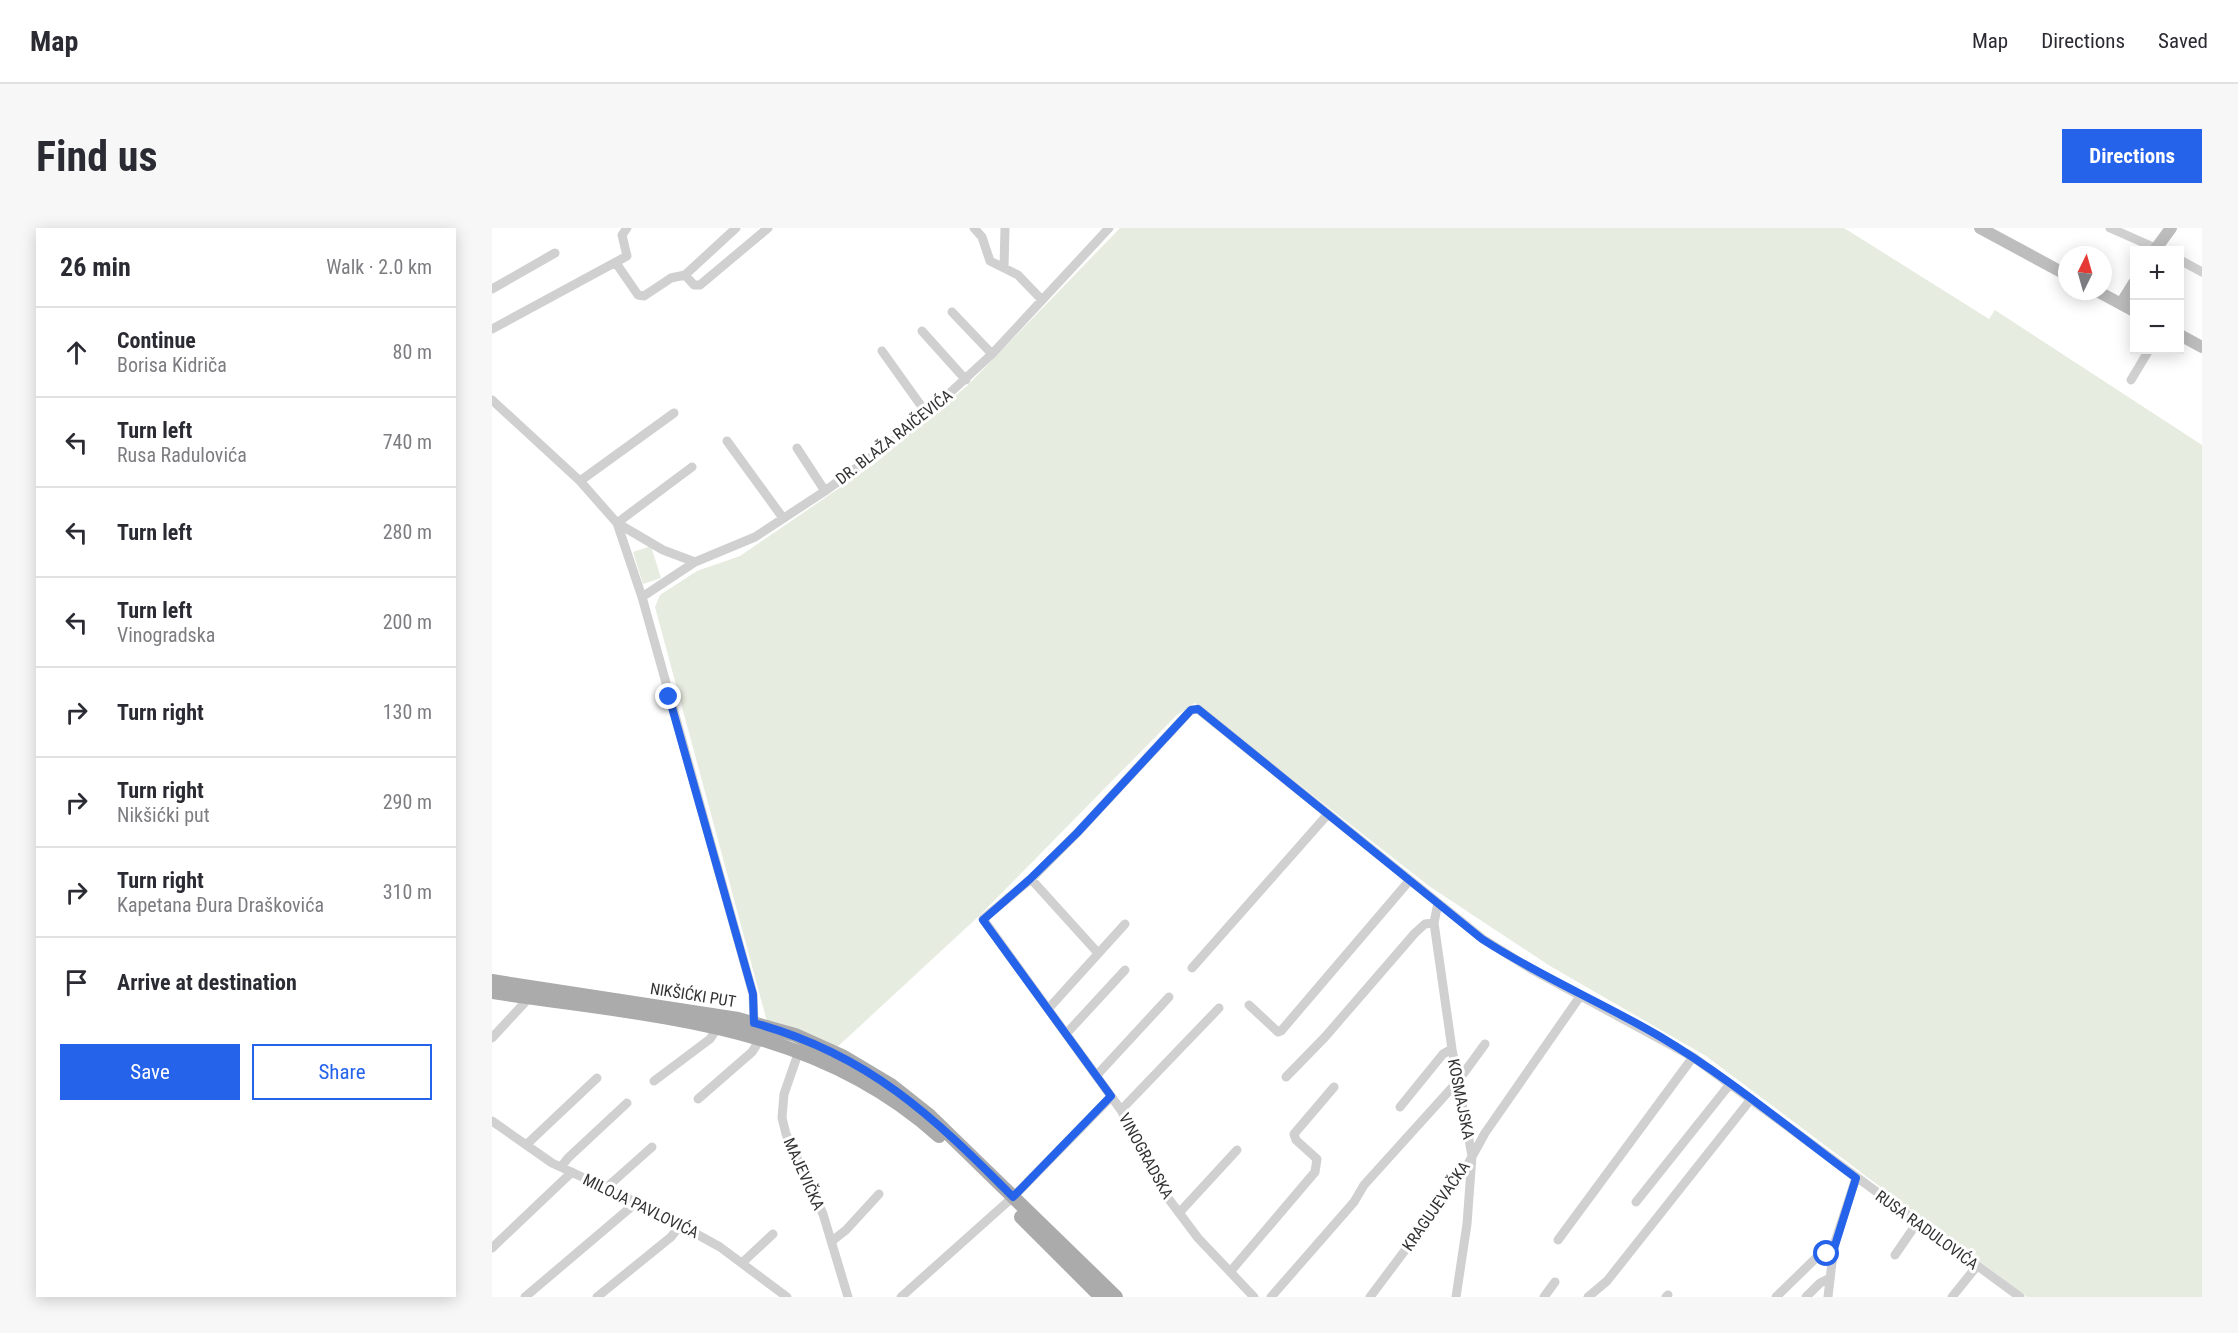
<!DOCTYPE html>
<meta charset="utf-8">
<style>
:root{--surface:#fff;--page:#f7f7f7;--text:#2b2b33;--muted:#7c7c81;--line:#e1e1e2;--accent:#2563eb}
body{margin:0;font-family:"Roboto Condensed",sans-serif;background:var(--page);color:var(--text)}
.controls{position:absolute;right:18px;top:18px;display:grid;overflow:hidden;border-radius:0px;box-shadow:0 3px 15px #0003}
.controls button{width:54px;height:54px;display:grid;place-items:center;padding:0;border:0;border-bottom:2px solid var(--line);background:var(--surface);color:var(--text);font:30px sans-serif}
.compass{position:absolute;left:1566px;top:18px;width:54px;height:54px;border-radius:50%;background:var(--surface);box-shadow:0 3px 15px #0003;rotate:5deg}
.stop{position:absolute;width:18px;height:18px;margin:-14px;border:4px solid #2563eb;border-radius:50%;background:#fff}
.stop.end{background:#2563eb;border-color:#fff;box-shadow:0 2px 6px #0008}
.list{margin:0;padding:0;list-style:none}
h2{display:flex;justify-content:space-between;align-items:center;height:78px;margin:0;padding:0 24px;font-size:26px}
h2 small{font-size:20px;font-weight:400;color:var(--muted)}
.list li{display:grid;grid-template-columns:39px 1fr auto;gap:18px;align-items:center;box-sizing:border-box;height:90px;padding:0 24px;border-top:2px solid var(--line)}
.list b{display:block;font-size:22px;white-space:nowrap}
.list p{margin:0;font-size:20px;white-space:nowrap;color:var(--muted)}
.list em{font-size:20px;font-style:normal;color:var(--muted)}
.actions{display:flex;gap:12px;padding:18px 24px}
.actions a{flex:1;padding:14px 0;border:2px solid var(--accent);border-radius:0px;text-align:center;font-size:21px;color:var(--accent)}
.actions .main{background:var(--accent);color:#fff}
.icon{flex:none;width:33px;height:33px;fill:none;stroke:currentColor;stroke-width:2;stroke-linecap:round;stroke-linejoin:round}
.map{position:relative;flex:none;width:1710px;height:1069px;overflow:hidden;border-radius:0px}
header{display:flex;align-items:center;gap:36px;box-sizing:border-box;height:84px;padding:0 30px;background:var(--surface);border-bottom:2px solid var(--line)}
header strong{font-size:28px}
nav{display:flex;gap:33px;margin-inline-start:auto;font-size:21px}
.intro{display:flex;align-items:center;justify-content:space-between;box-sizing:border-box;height:144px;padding:0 36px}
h1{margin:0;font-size:42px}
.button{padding:15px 27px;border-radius:0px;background:var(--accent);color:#fff;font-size:21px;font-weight:700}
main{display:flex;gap:36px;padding:0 36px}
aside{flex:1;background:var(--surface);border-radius:0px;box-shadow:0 3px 15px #0003}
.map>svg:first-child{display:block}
.green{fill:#e6ecdf}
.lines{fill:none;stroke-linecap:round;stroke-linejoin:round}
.street{stroke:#d0d0d0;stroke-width:9}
.secondary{stroke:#bdbdbd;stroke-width:12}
.primary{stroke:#ababab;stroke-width:14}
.route{stroke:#2563eb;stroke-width:8}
.labels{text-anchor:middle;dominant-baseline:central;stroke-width:6;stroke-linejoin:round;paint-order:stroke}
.street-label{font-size:16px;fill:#333;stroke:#fff}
</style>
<header>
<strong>Map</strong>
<nav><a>Map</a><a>Directions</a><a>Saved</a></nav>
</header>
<div class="intro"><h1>Find us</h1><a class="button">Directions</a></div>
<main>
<aside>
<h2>26 min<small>Walk · 2.0 km</small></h2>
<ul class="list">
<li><svg class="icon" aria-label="ahead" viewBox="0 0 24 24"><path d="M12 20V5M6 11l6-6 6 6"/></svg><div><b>Continue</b><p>Borisa Kidriča</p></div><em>80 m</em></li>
<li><svg class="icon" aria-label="left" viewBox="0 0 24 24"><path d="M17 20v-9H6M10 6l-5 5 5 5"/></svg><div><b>Turn left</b><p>Rusa Radulovića</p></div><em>740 m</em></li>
<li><svg class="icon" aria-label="left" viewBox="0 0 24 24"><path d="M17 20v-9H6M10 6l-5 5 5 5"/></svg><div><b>Turn left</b></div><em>280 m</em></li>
<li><svg class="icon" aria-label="left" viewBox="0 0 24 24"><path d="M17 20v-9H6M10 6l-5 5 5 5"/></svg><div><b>Turn left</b><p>Vinogradska</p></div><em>200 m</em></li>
<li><svg class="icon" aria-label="right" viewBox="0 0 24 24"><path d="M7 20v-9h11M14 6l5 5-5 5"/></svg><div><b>Turn right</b></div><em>130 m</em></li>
<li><svg class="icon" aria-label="right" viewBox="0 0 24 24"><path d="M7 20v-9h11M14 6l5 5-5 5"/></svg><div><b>Turn right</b><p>Nikšićki put</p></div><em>290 m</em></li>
<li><svg class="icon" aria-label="right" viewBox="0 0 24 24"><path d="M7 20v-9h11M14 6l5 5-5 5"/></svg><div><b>Turn right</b><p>Kapetana Đura Draškovića</p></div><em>310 m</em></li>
<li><svg class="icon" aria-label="arrive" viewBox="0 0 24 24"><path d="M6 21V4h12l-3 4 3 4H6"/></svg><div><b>Arrive at destination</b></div></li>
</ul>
<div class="actions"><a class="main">Save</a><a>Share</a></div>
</aside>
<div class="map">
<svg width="1710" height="1069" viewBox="0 0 1710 1069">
<rect width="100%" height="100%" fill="#fff"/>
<!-- green -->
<path class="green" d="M 628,0 L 1352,0 L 1497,91 L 1503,82 L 1710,217 L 1710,1069 L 1535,1069 L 1214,828 L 1058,738 L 937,658 L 703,475 L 685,487 L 488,687 L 341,823 L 277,801 L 163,379 L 168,367 L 205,343 L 248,328 L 381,237 L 476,157 Z
M 159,318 L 169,350 L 151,356 L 141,324 Z"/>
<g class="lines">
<!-- street -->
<path class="street" d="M 482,0 L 490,9 L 498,33 L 526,47 L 550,72
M 1618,0 L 1668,22
M 1688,32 L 1710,44
M 124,35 L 146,67 L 152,68 L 179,50 L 193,47 L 244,0
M 512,40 L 513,0
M 193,47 L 202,57 L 208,57 L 276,0
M 0,61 L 63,25
M 460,84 L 500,126
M 0,101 L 135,28 L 130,7 L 135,0
M 430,103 L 474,152
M 390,123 L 435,186
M 1639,152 L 1657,122
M 0,172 L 88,253 L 125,295 L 171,322 L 203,334
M 235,213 L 291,290
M 305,220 L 333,263
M 88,253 L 182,185
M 125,295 L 150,369 L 261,766 L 262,795
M 125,295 L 200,239
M 150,369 L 203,334 L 263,309 L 333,263 L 423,197 L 500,126 L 617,0
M 539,651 L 606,725
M 946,675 L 942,695 L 960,821 L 980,928 L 975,996 L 964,1069
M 700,740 L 836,586
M 757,777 L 786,804 L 789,803 L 917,653
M 557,780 L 633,696
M 574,806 L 633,742
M 0,810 L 37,770
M 307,823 L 292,866 L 290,890 L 294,906 L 331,986 L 356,1069
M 604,848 L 677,769
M 794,849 L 833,809 L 923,705 L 933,696 L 942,695
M 162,853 L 218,811 L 226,799
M 206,871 L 260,824 L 269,810
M 908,879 L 951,826 L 960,821
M 629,882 L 727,780
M 0,893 L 60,935 L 163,983 L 228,1019 L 295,1069
M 34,917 L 105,850
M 69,939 L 76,930 L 135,875
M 114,960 L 160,919
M 1144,974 L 1238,856
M 687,985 L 745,922
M 1066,1012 L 1201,829
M 340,1013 L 354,1002 L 387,966
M 0,1020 L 80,944
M 1403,1027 L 1425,995
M 251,1034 L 281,1006
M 738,1044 L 823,944 L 825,931 L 804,912 L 802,906 L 842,859
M 33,1069 L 145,974
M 105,1069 L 179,1009 L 189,996
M 409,1069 L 521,969 L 619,869
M 762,1069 L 706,1010 L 673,966 L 629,882 L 491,691 L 539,651 L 585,605 L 699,482 L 706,481 L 991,711 L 1039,741 L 1201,829 L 1528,1069
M 779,1069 L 862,974 L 872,957 L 966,853 L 993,816
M 878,1069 L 971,945 L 993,905 L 1089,767
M 1052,1069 L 1063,1054
M 1096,1069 L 1115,1053 L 1259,871
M 1174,1069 L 1176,1067
M 1284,1069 L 1326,1028 L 1340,1027
M 1314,1069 L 1328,1055 L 1338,1050
M 1336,1069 L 1342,1017 L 1364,950
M 1460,1069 L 1485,1038"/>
<!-- secondary -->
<path class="secondary" d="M 1488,0 L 1575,47
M 1663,22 L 1679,0
M 1605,63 L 1642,83
M 1629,76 L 1642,55
M 1688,107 L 1710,119"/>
<!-- primary -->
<path class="primary" d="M 0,753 L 246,791 L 303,807 L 352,829 L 399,857 L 437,887 L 624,1069
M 0,764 C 161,789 319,793 447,908
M 529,989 L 609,1069"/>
</g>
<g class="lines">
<!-- route -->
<path class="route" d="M 177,469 L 261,766 L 262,795 C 376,826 441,888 521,969 L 619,868 L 491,692 L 538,651 L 585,605 L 699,482 L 706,481 L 990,711 C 1047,748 1109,774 1167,808 C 1236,849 1299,902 1364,950 L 1340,1027 L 1335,1026"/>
</g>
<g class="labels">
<!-- street labels -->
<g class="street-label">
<text transform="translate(402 209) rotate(-38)">DR. BLAŽA RAIČEVIĆA</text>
<text transform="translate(201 767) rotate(9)">NIKŠIĆKI PUT</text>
<text transform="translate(969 871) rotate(79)">KOSMAJSKA</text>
<text transform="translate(654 928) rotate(61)">VINOGRADSKA</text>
<text transform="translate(312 946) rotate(66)">MAJEVIČKA</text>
<text transform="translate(149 978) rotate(26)">MILOJA PAVLOVIĆA</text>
<text transform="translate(944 978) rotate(-55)">KRAGUJEVAČKA</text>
<text transform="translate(1435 1002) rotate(36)">RUSA RADULOVIĆA</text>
</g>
</g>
</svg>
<div class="controls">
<button>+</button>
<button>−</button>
</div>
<svg class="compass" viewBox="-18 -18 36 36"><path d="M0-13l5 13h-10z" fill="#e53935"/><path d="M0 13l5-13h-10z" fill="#7c7c81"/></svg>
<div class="stop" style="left:1335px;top:1026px"></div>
<div class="stop end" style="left:177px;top:469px"></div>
</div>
</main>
